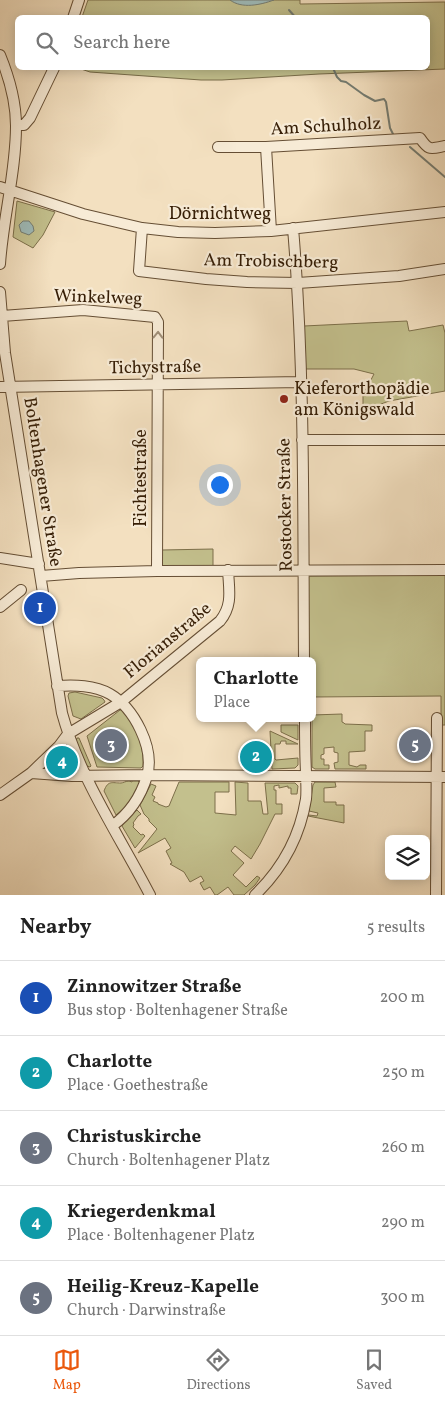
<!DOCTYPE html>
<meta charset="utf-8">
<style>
:root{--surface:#fff;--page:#f2f2f2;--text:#222;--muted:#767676;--line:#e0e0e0;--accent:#ea580c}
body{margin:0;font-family:Vollkorn,serif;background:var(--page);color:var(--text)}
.controls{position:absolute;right:15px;bottom:15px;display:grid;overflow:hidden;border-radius:8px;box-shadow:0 2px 12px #0003}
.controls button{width:45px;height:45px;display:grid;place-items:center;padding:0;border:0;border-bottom:1px solid var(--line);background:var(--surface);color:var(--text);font:25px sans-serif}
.you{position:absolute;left:219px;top:484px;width:18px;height:18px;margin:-12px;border:4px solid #fff;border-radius:50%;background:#1a73e8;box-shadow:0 0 0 8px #1a73e833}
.badge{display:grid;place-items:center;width:32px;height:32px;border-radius:50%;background:var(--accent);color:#fff;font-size:16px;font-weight:700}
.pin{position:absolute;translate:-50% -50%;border:2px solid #fff;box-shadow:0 1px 5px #0006}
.popup{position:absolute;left:196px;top:657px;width:120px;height:65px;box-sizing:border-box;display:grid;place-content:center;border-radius:8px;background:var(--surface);filter:drop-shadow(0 1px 4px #0005);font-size:16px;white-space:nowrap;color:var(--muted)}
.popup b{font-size:19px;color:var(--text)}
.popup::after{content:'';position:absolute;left:50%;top:100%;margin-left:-10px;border:10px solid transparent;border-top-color:var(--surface)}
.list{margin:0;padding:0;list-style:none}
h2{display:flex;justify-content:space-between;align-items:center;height:65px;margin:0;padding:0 20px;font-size:21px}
h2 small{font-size:16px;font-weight:400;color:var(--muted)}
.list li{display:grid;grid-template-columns:32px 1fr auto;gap:15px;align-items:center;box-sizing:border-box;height:75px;padding:0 20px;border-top:1px solid var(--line)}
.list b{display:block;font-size:19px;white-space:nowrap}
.list p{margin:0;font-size:16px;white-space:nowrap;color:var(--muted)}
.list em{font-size:16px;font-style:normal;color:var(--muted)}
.icon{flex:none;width:28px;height:28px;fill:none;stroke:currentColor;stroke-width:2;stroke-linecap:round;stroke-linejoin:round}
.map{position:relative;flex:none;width:445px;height:895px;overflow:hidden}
.search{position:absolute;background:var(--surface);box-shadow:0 2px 12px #0003;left:15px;right:15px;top:15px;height:55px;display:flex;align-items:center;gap:12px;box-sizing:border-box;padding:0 18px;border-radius:8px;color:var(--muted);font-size:19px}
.sheet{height:440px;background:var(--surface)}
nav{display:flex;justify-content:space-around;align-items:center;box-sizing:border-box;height:70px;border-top:1px solid var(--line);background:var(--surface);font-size:14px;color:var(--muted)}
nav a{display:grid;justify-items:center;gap:2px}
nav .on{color:var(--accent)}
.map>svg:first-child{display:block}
.green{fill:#c3c08d;stroke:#7c6f4a}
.water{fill:#9ebbba;stroke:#747c72}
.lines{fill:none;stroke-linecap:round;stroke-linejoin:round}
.stream{stroke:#747c72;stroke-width:2}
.minor-casing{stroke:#654e34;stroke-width:12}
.minor{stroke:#f7ebd6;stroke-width:10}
.oneway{stroke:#a08f78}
.poi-dot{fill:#8f2418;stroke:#f7ebd6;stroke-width:2}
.labels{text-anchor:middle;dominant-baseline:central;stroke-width:4.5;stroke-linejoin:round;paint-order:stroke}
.street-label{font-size:18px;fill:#361e06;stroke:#f7ebd6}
.poi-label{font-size:18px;fill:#361e06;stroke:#f7ebd6;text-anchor:start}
</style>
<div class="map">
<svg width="445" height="895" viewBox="0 0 445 895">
<rect width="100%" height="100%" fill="#f3e0c0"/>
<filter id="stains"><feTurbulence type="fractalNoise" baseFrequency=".004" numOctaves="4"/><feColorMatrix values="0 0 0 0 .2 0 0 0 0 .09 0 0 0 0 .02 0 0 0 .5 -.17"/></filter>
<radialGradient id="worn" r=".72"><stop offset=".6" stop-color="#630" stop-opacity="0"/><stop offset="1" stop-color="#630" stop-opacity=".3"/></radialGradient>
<!-- green -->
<path class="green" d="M 88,0 L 300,0 L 300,4 L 445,2 L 445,69 L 319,74 L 222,80 L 201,80 L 90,72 L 78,68 L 428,68 L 428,18 L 82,17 Z
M 17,201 L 55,212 L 43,235 L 33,248 L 13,237 Z
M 407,321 L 409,331 L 443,325 L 445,333 L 445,391 L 389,401 L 363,411 L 363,395 L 374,374 L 354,369 L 305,369 L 304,326 Z
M 213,549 L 213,567 L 162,568 L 162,550 Z
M 445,575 L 445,725 L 441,725 L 441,696 L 312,697 L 312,661 L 309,661 L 307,576 Z
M 75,692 L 102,698 L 104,700 L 105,702 L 81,719 L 73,716 L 68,696 L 69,693 Z
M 120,710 L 122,710 C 136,725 144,744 143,766 L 141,768 L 97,767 L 87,736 Z
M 342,714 L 342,722 L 344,723 L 345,724 L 372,725 L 372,731 L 365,731 L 365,751 L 349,752 L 349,765 L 357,767 L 360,765 L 366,765 L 366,769 L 335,769 L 334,763 L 338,762 L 338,753 L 334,752 L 334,747 L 324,748 L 324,754 L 321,755 L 321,759 L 324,759 L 324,765 L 329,765 L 329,769 L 315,769 L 312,767 L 312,715 Z
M 281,725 L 298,725 L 298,740 L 281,732 Z
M 270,731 L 298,744 L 286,744 L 286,741 L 281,741 L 280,744 L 275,744 L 275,759 L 276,760 L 298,758 L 298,765 L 295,768 L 272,769 Z
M 77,738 L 79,738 L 91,766 L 90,767 L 87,766 L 85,763 L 76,741 Z
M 67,749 L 76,769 L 49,769 L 47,768 L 47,764 Z
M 129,781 L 132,782 L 132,781 L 138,781 L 140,783 L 128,805 L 116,815 L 104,791 C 108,780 112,783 121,783 C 123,783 126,781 129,781 Z
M 179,782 L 229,782 L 229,792 L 215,792 L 215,813 L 236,815 L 235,782 L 248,783 L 248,801 L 261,801 L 263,814 L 268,814 L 265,783 L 295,783 L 298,786 L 297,794 L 291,794 L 291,788 L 288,788 L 288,786 L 279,788 L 279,785 L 274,786 L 274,790 L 276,790 L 276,804 L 282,804 L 282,814 L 275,814 L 260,844 L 251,859 L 235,846 L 231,851 L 244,863 L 233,875 L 246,887 L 257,876 L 260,878 L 255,885 L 244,895 L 234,895 L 228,887 L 217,895 L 215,895 L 210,887 L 204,890 L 200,883 L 204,881 L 201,876 L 190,882 L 184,872 L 170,864 L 172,863 L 166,851 L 171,848 L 165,838 L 138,853 L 157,829 L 149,821 L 149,819 L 144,814 L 140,805 L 151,784 L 156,786 L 152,795 L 155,797 L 153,801 L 158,803 L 158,804 L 166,807 L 169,806 Z
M 315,782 L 335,782 L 336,787 L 324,788 L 324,802 L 336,802 L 336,805 L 344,805 L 344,823 L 308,816 L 309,815 L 317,816 L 318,813 L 309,811 L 313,785 Z
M 137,810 L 141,814 L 138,816 L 133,823 L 134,824 L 133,827 L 141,835 L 143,834 L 145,836 L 135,848 L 122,826 L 124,822 Z"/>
<!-- water -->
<path class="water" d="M 230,0 L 274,0 C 260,5 242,9 230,0 Z
M 23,221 L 29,221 L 33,226 L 34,231 L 29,235 L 21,232 L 19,225 Z"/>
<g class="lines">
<!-- stream -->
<path class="stream" d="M 289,10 L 296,18
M 333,68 L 337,77 L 341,81 L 346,82 L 364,95 L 375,101 L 384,99 L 386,102 L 390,128 L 393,134
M 410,147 L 445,177"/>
<defs>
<path id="minor" d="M 73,18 L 79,0
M 0,55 C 9,77 16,101 16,126 C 16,172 3,218 0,264
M 16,125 L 24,125 L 30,118 L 54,68
M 218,147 L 266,147 L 420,138 C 429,151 430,149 445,146
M 266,147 L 271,231
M 0,187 L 83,214 L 142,228 L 178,232 L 215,233 L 271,231 L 445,212
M 142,228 L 139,271 L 206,279 L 247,282 L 298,283 L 399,276 L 445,269
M 293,228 C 305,372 303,517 304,661
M 0,292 L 5,353 L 62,713 C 80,779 119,835 150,895
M 2,316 L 83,310 L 155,317 L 158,322 L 157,571
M 0,387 L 301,382
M 302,440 L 445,440
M 0,558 L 39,564
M 41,576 L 79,573 L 157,571 L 445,570
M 0,607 L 21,590
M 57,686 C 75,685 94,685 110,694 C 134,708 155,748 147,776 C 141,796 129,814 112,826
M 31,773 L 72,776 L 147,775 L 445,777
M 0,795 L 31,773 L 59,746 L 68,734 L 121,702 L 220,621 C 233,605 229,590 228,570
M 255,895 C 282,869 300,836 306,799 C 307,790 306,781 306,772 C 305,754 305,736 305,718
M 436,895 L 437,718"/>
</defs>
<!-- minor casing -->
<use href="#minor" class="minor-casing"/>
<!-- minor -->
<use href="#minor" class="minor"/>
</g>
<!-- one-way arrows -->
<defs><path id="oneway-chevron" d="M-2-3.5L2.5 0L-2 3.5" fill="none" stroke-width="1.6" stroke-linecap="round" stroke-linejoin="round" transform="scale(1.25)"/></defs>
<use class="oneway" href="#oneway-chevron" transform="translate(158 335) rotate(-89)"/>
<!-- markers -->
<circle class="poi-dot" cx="284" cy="399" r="5"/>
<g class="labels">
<!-- street labels -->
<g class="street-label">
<text transform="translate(326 127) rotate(-3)">Am Schulholz</text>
<text x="220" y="214">Dörnichtweg</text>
<text transform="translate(271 262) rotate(1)">Am Trobischberg</text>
<text transform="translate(98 298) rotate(2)">Winkelweg</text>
<text transform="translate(155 368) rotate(-1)">Tichystraße</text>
<text transform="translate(141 478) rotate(-90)">Fichtestraße</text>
<text transform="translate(42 482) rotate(81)">Boltenhagener Straße</text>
<text transform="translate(286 505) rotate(-91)">Rostocker Straße</text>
<text transform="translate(168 641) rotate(-40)">Florianstraße</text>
</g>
<!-- poi labels -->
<g class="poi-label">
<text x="294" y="389">Kieferorthopädie<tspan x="294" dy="21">am Königswald</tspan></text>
</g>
</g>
<rect width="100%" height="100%" filter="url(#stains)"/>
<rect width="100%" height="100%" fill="url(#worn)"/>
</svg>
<div class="controls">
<button><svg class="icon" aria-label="layers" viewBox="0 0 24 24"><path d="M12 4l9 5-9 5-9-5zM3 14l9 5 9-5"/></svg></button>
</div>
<div class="you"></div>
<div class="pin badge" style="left:40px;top:608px;background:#1a4fb4">1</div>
<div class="pin badge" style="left:256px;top:757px;background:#0f9aa8">2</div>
<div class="popup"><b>Charlotte</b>Place</div>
<div class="pin badge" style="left:111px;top:745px;background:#6b7280">3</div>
<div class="pin badge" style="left:62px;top:762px;background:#0f9aa8">4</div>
<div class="pin badge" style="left:415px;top:745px;background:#6b7280">5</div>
<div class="search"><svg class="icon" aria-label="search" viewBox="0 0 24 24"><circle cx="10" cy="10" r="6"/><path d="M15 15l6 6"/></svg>Search here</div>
</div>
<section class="sheet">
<h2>Nearby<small>5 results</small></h2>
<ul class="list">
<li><span class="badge" style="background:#1a4fb4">1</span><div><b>Zinnowitzer Straße</b><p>Bus stop · Boltenhagener Straße</p></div><em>200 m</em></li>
<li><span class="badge" style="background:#0f9aa8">2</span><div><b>Charlotte</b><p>Place · Goethestraße</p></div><em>250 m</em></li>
<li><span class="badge" style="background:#6b7280">3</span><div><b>Christuskirche</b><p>Church · Boltenhagener Platz</p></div><em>260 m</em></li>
<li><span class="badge" style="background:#0f9aa8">4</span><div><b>Kriegerdenkmal</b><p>Place · Boltenhagener Platz</p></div><em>290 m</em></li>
<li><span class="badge" style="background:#6b7280">5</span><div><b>Heilig-Kreuz-Kapelle</b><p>Church · Darwinstraße</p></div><em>300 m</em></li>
</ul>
</section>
<nav>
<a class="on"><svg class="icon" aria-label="map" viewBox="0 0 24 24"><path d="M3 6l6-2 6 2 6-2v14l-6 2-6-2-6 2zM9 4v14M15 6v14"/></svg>Map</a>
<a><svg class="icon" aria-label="directions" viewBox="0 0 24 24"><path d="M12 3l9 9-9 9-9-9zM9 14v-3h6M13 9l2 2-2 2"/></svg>Directions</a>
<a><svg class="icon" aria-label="saved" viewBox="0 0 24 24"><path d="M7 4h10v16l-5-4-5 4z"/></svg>Saved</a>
</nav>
